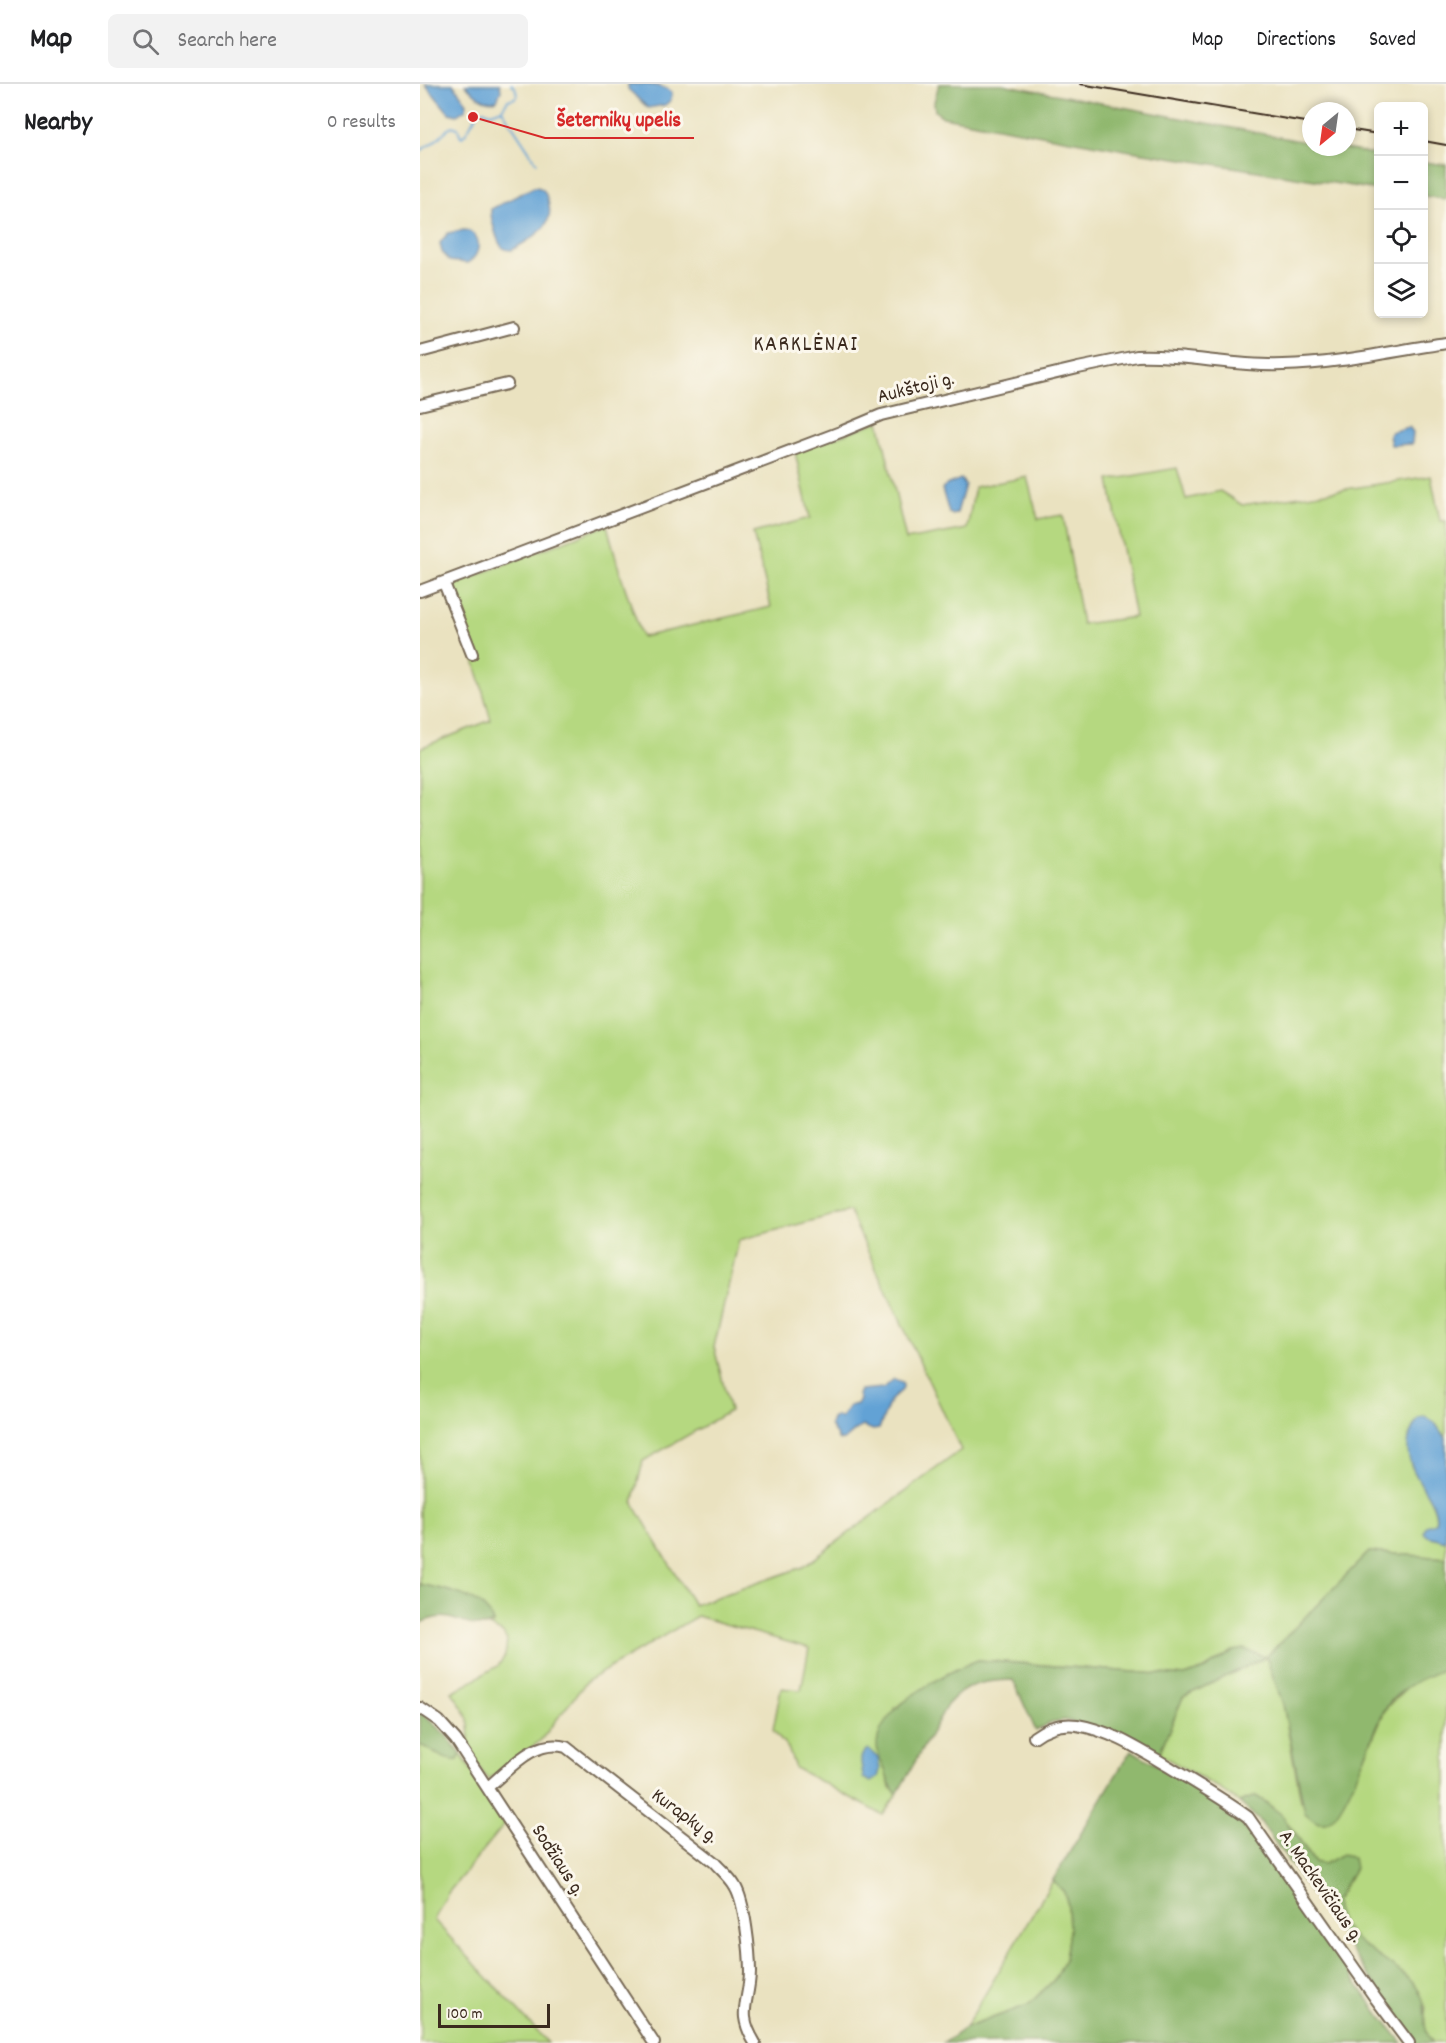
<!DOCTYPE html>
<meta charset="utf-8">
<style>
:root{--surface:#fff;--page:#f2f2f2;--text:#202124;--muted:#757577;--line:#e0e0e0}
body{margin:0;font-family:Dekko,sans-serif;background:var(--page);color:var(--text)}
.controls{position:absolute;right:18px;top:18px;display:grid;overflow:hidden;border-radius:9px;box-shadow:0 3px 9px #0003}
.controls button{width:54px;height:54px;display:grid;place-items:center;padding:0;border:0;border-bottom:2px solid var(--line);background:var(--surface);color:var(--text);font:30px sans-serif}
.compass{position:absolute;left:882px;top:18px;width:54px;height:54px;border-radius:50%;background:var(--surface);box-shadow:0 3px 9px #0003;rotate:209deg}
.scale{position:absolute;left:18px;bottom:15px;width:112px;box-sizing:border-box;padding-left:6px;border:3px solid #3b2a1e;border-top:0;font-size:16px;line-height:21px;white-space:nowrap;color:#3b2a1e;-webkit-text-stroke:4px #fbf7ec;paint-order:stroke}
.list{margin:0;padding:0;list-style:none}
h2{display:flex;justify-content:space-between;align-items:center;height:78px;margin:0;padding:0 24px;font-size:26px}
h2 small{font-size:20px;font-weight:400;color:var(--muted)}
.icon{flex:none;width:33px;height:33px;fill:none;stroke:currentColor;stroke-width:2;stroke-linecap:round;stroke-linejoin:round}
.map{position:relative;flex:none;width:1026px;height:1959px;overflow:hidden}
header{display:flex;align-items:center;gap:36px;box-sizing:border-box;height:84px;padding:0 30px;background:var(--surface);border-bottom:2px solid var(--line)}
header strong{font-size:28px}
nav{display:flex;gap:33px;margin-inline-start:auto;font-size:21px}
.search{width:420px;height:54px;background:var(--page);display:flex;align-items:center;gap:15px;box-sizing:border-box;padding:0 21px;border-radius:9px;color:var(--muted);font-size:22px}
main{display:flex}
aside{flex:1;background:var(--surface)}
.map>svg:first-child{display:block}
.green{fill:#b5d880;stroke:#78814f;stroke-width:1.5;fill-rule:evenodd}
.forest{fill:#90b86e;stroke:#667146;stroke-width:1.5}
.water{fill:#62a2d5;stroke:#4e667a;stroke-width:1.5}
.lines{fill:none;stroke-linecap:round;stroke-linejoin:round}
.stream{stroke:#62a2d5;stroke-width:2}
.minor-casing{stroke:#786a57;stroke-width:14}
.minor{stroke:#fff;stroke-width:10}
.rail{stroke:#3b2a1e;stroke-width:2}
.labels{text-anchor:middle;dominant-baseline:central;stroke-width:6;stroke-linejoin:round;paint-order:stroke}
.street-label{font-size:20px;fill:#3b2a1e;stroke:#fbf7ec}
.quarter-label{font-size:22px;letter-spacing:1.5px;fill:#3b2a1e;stroke:#fbf7ec}
.leader{fill:none;stroke:#d62828;stroke-width:2}
.callout-dot{fill:#d62828;stroke:#fbf7ec;stroke-width:2}
.callout-label{font-size:21px;text-anchor:middle;font-weight:bold;fill:#d62828;stroke:#fbf7ec;stroke-width:6;stroke-linejoin:round;paint-order:stroke}
</style>
<header>
<strong>Map</strong>
<div class="search"><svg class="icon" aria-label="search" viewBox="0 0 24 24"><circle cx="10" cy="10" r="6"/><path d="M15 15l6 6"/></svg>Search here</div>
<nav><a>Map</a><a>Directions</a><a>Saved</a></nav>
</header>
<main>
<aside>
<h2>Nearby<small>0 results</small></h2>
<ul class="list">
</ul>
</aside>
<div class="map">
<svg width="1026" height="1959" viewBox="0 0 1026 1959">
<rect width="100%" height="100%" fill="#fbf7ec"/>
<filter id="ink" filterUnits="userSpaceOnUse"><feTurbulence type="fractalNoise" baseFrequency=".0167" numOctaves="2"/><feDisplacementMap in="SourceGraphic" scale="12" xChannelSelector="R" yChannelSelector="G"/><feConvolveMatrix kernelMatrix="1 2 1 2 8 2 1 2 1" color-interpolation-filters="sRGB"/></filter>
<filter id="wash" filterUnits="userSpaceOnUse"><feTurbulence type="fractalNoise" baseFrequency=".008" numOctaves="4" result="noise"/><feDisplacementMap in="SourceGraphic" scale="24" xChannelSelector="R" yChannelSelector="G"/><feGaussianBlur stdDeviation="1.35" result="paint"/><feColorMatrix in="noise" values="0 0 0 0 0 0 0 0 0 0 0 0 0 0 0 0 0 1.4 0 .05"/><feComposite in="paint" operator="in"/></filter>
<g filter="url(#wash)">
<rect width="100%" height="100%" fill="#eae2c0"/>
<!-- green -->
<path class="green" d="M 459,337 L 486,456 L 547,445 L 555,403 L 607,393 L 618,435 L 643,431 L 662,540 L 715,533 L 689,396 L 757,384 L 766,415 L 800,407 L 822,421 L 1011,392 L 1020,437 L 1026,437 L 1026,1355 L 1015,1339 L 989,1352 C 989,1362 988,1372 991,1381 C 997,1397 1020,1423 1015,1439 L 1012,1441 L 1008,1452 L 1026,1457 L 1026,1474 L 949,1468 L 846,1573 L 863,1620 L 881,1717 L 942,1679 L 966,1624 L 990,1600 L 1026,1584 L 1026,1959 L 1013,1959 L 1007,1951 L 1004,1937 L 1006,1924 L 993,1899 L 938,1858 L 918,1837 L 915,1817 L 929,1795 L 904,1780 L 894,1778 C 878,1752 864,1728 836,1712 L 819,1718 L 795,1702 L 739,1670 L 763,1613 L 845,1573 L 813,1567 L 785,1585 L 765,1592 L 558,1576 C 528,1588 502,1606 475,1624 L 466,1689 L 470,1703 L 477,1710 L 463,1731 L 375,1684 L 368,1664 L 353,1646 L 361,1604 L 381,1606 L 389,1564 L 277,1532 L 167,1597 L 120,1657 L 68,1696 L 46,1665 C 55,1641 46,1628 32,1608 L 78,1582 L 85,1572 L 87,1557 L 83,1549 L 69,1542 L 73,1539 L 33,1508 L 0,1500 L 0,664 L 71,636 L 33,500 L 187,441 L 200,489 L 222,553 L 351,523 L 333,449 L 390,434 L 375,368 ZM 429,1127 L 541,1366 L 383,1483 L 274,1521 L 213,1419 L 223,1377 L 310,1327 L 294,1263 L 319,1156 Z
M 0,1661 L 41,1670 L 85,1740 L 28,1809 L 14,1836 L 128,1959 L 0,1959 Z
M 633,1796 L 644,1808 L 648,1821 L 649,1847 L 645,1875 L 635,1895 L 608,1921 L 545,1944 Z"/>
<!-- forest -->
<path class="forest" d="M 519,0 L 582,0 L 891,59 L 891,63 L 914,63 L 958,71 L 958,106 L 705,66 L 523,33 L 515,27 L 514,18 Z
M 1004,78 L 1026,81 L 1026,115 L 1004,112 Z
M 949,1468 L 1026,1474 L 1026,1584 C 1004,1594 979,1603 965,1625 C 954,1644 925,1735 905,1739 C 897,1741 891,1734 885,1729 L 863,1620 L 846,1573 L 763,1613 L 739,1670 L 703,1652 L 645,1636 L 631,1638 L 616,1647 L 593,1596 C 564,1597 547,1598 527,1621 L 477,1710 C 470,1703 468,1695 465,1686 C 460,1676 455,1665 458,1654 C 466,1620 526,1588 558,1576 L 765,1592 L 785,1585 L 813,1567 L 824,1565 L 846,1573 Z
M 0,1500 C 24,1506 66,1511 73,1539 C 60,1547 43,1537 29,1534 C 20,1532 9,1535 0,1539 Z
M 0,1628 L 26,1651 L 41,1670 L 38,1676 C 23,1678 13,1666 0,1661 Z
M 711,1666 L 794,1714 L 809,1726 L 838,1760 L 955,1925 L 982,1959 L 524,1959 L 545,1944 L 608,1921 L 635,1895 L 645,1875 L 649,1847 L 648,1821 L 644,1808 L 633,1796 Z
M 836,1712 L 861,1730 L 894,1778 L 904,1780 L 922,1770 L 933,1774 L 935,1784 L 915,1817 C 917,1858 968,1872 993,1899 C 1014,1922 996,1937 1013,1959 L 996,1959 L 840,1737 L 819,1718 Z"/>
<!-- water -->
<path class="water" d="M 5,0 L 33,0 L 47,19 L 46,25 L 37,31 L 29,29 Z
M 45,0 L 80,0 L 81,7 L 77,16 C 64,20 53,9 45,0 Z
M 208,0 C 222,0 242,0 252,8 L 251,16 L 245,21 L 228,24 L 208,5 Z
M 114,103 C 123,103 125,107 127,114 C 138,143 113,153 92,166 C 88,166 86,166 82,163 C 77,158 70,132 71,125 Z
M 44,146 C 62,148 63,171 47,179 L 29,177 L 22,168 L 20,159 L 28,149 Z
M 989,343 L 993,348 L 992,360 L 971,361 L 969,351 L 971,348 Z
M 541,395 L 545,401 L 537,429 L 533,431 L 529,429 L 522,405 L 526,401 Z
M 474,1295 L 482,1298 L 483,1302 L 482,1306 L 470,1317 L 459,1345 L 453,1346 L 443,1342 L 437,1345 L 424,1356 L 419,1356 L 410,1341 L 412,1335 L 416,1332 L 421,1334 L 429,1322 L 437,1320 L 440,1316 L 438,1311 L 440,1306 L 463,1304 Z
M 1005,1332 L 1015,1339 L 1026,1355 L 1026,1457 L 1008,1452 L 1004,1449 L 1006,1442 L 1015,1439 C 1024,1412 965,1381 998,1335 Z
M 448,1665 L 458,1674 L 460,1686 L 458,1693 L 451,1698 L 443,1694 C 443,1683 436,1672 448,1665 Z"/>
<g class="lines">
<!-- stream -->
<path class="stream" d="M 82,26 L 117,79
M 0,68 C 5,62 11,61 16,56 C 22,51 26,46 32,42 L 38,44 L 40,51 L 42,53 C 52,44 51,33 63,26 L 71,29 L 82,25 L 88,16 L 95,14 L 97,11 L 95,3 L 91,0"/>
</g>
</g>
<g filter="url(#ink)">
<g class="lines">
<defs>
<path id="minor" d="M 0,268 L 94,243
M 0,321 L 87,300
M 24,499 L 52,570
M 0,507 L 423,347 L 461,331 L 658,284 L 717,272 C 766,270 814,283 863,281 C 917,280 972,267 1026,259
M 0,1624 L 19,1637 L 36,1656 L 234,1959
M 614,1653 C 626,1644 641,1639 657,1641 C 689,1646 719,1665 746,1681 C 774,1698 802,1714 828,1733 L 956,1915 L 989,1959
M 68,1703 C 90,1685 114,1654 146,1663 L 294,1778 C 301,1786 310,1793 315,1802 C 325,1818 330,1869 330,1888 C 329,1920 316,1928 335,1959"/>
</defs>
<!-- minor casing -->
<use href="#minor" class="minor-casing"/>
<!-- minor -->
<use href="#minor" class="minor"/>
<!-- rail -->
<path class="rail" d="M 660,0 L 891,39
M 927,45 L 958,50
M 1004,57 L 1026,61"/>
</g>
</g>
<g class="labels">
<!-- street labels -->
<g class="street-label">
<text transform="translate(496 305) rotate(-14)">Aukštoji g.</text>
<text transform="translate(264 1733) rotate(37)">Kurapkų g.</text>
<text transform="translate(137 1777) rotate(57)">Sodžiaus g.</text>
<text transform="translate(900 1803) rotate(55)">A. Mackevičiaus g.</text>
</g>
<!-- quarter labels -->
<g class="quarter-label">
<text x="386" y="261">KARKLĖNAI</text>
</g>
</g>
<!-- callouts -->
<path class="leader" d="M53 33L125 54H274"/>
<circle class="callout-dot" cx="53" cy="33" r="6"/>
<g class="callout-label">
<text x="199" y="42">Šeternikų upelis</text>
</g>
</svg>
<div class="controls">
<button>+</button>
<button>−</button>
<button><svg class="icon" aria-label="locate" viewBox="0 0 24 24"><circle cx="12" cy="12" r="6"/><path d="M12 2v4M12 18v4M2 12h4M18 12h4"/></svg></button>
<button><svg class="icon" aria-label="layers" viewBox="0 0 24 24"><path d="M12 4l9 5-9 5-9-5zM3 14l9 5 9-5"/></svg></button>
</div>
<svg class="compass" viewBox="-18 -18 36 36"><path d="M0-13l5 13h-10z" fill="#e53935"/><path d="M0 13l5-13h-10z" fill="#757577"/></svg>
<div class="scale">100 m</div>
</div>
</main>
